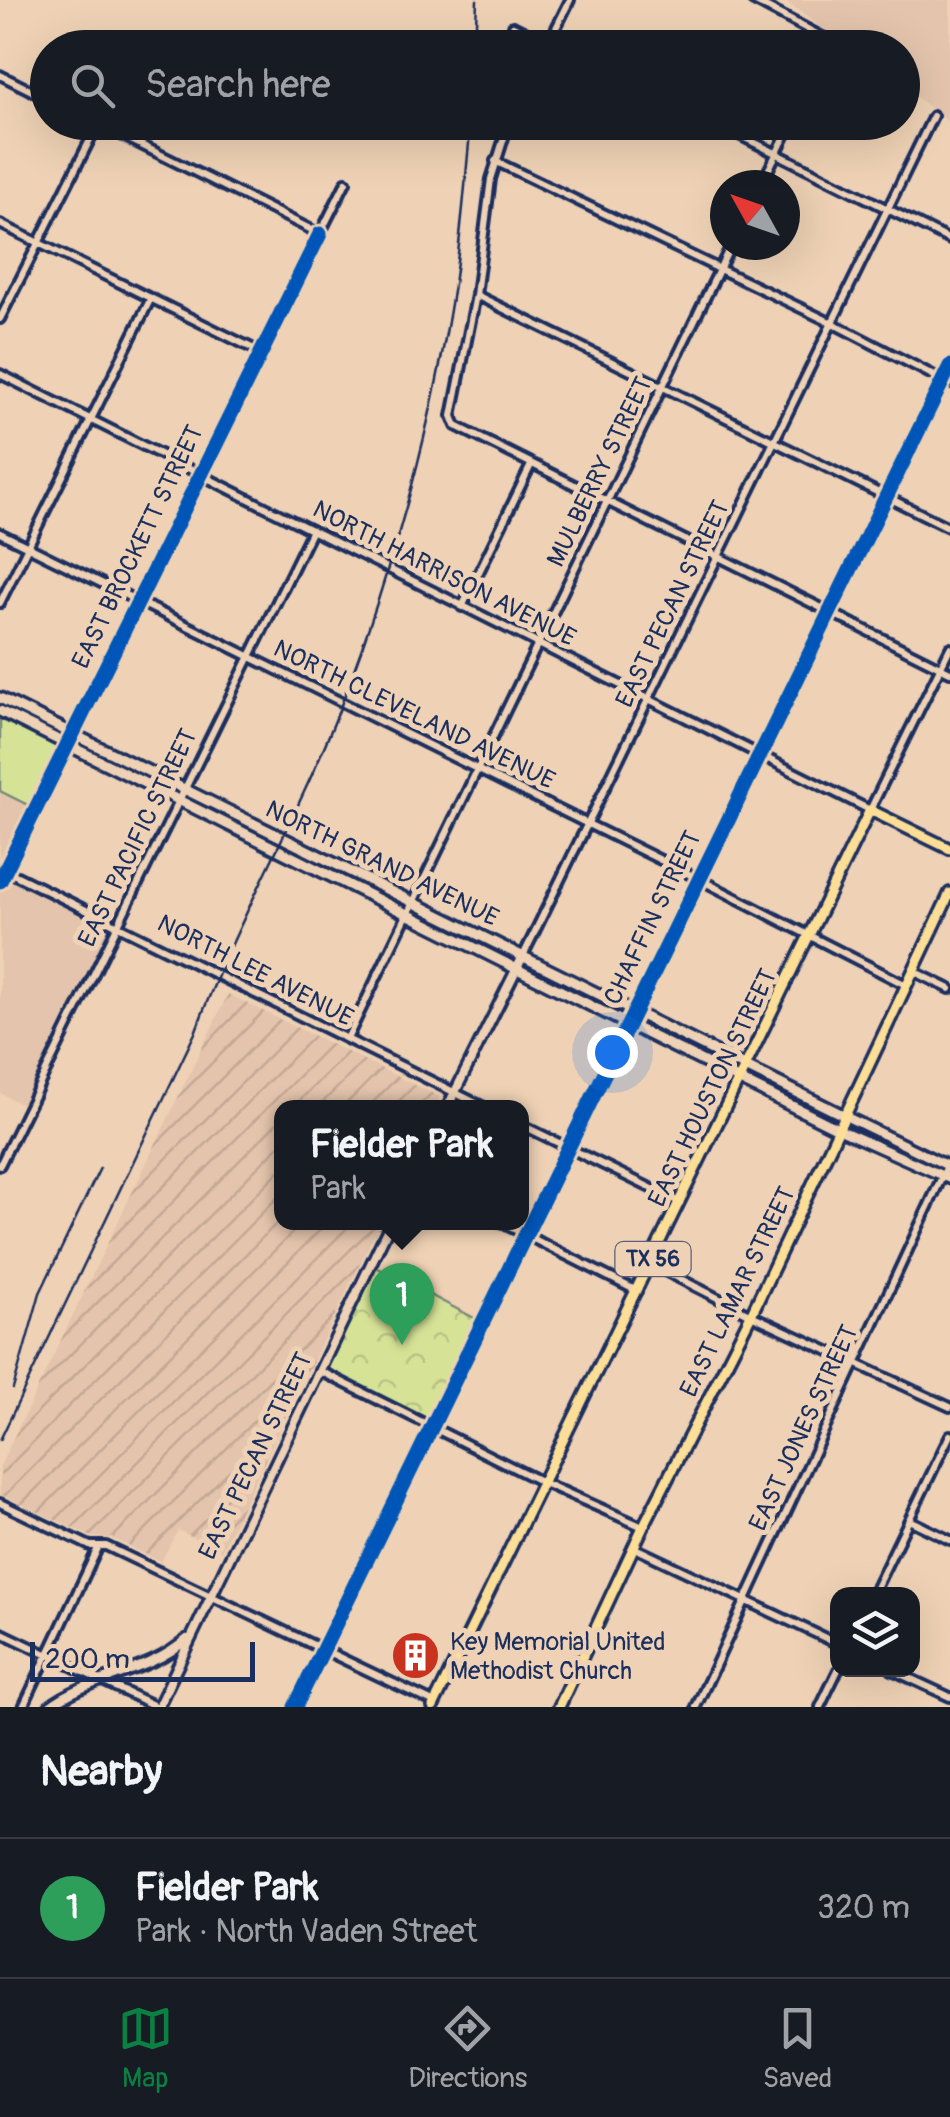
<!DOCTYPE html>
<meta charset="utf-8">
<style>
:root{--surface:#171b24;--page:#242831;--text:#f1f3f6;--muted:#9ea1a6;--line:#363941;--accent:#0b8043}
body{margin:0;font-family:Pangolin,sans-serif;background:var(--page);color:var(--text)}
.controls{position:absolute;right:30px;bottom:30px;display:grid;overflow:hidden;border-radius:20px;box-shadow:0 10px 40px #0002}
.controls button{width:90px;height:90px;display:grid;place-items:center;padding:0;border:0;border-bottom:2px solid var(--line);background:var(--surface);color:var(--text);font:50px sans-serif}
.compass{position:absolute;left:710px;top:170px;width:90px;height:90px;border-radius:50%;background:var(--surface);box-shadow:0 10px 40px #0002;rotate:310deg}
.scale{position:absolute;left:30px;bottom:25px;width:225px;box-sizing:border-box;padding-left:10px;border:5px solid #1b2f5e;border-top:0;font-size:28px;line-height:35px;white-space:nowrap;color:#1b2f5e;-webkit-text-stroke:8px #efd2b5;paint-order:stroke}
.you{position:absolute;left:612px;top:1052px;width:35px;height:35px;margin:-25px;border:8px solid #fff;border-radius:50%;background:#1a73e8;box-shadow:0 0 0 15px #1a73e833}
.badge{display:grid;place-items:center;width:65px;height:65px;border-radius:50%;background:var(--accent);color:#fff;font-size:32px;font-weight:700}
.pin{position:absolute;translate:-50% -82px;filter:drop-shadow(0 2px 5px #0008)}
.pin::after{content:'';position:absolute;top:52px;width:35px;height:30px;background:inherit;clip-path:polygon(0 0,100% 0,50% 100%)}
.popup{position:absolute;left:274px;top:1100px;width:255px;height:130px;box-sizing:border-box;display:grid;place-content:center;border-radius:20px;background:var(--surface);filter:drop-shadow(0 2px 8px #0005);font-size:32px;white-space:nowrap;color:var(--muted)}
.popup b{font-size:38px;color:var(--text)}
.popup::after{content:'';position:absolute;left:50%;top:100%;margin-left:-20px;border:20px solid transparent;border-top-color:var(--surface)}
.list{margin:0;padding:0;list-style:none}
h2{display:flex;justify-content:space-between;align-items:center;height:130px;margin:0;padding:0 40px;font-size:42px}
h2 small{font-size:32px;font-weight:400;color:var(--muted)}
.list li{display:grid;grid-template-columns:65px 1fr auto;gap:30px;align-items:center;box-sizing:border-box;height:140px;padding:0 40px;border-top:2px solid var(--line)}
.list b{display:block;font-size:38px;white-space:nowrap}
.list p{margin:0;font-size:32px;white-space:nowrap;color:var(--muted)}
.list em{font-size:32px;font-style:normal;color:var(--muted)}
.icon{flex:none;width:55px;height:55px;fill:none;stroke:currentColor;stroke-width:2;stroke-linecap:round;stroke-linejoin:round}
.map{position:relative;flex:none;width:950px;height:1707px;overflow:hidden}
.search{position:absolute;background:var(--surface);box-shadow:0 10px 40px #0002;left:30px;right:30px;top:30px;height:110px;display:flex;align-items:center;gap:25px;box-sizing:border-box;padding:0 35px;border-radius:55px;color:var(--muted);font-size:38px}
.sheet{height:270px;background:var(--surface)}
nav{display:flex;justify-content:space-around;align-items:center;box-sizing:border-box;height:140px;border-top:2px solid var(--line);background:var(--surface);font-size:28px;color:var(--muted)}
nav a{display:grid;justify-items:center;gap:5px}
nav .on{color:var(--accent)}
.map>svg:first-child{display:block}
.built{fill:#e4c4ac}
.industrial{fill:url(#industrial-furrows)}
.grass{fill:#d6e396;stroke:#78897a;stroke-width:2.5}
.forest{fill:url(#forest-crowns);stroke:#78897a;stroke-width:2.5}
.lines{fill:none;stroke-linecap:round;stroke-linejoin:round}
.minor-casing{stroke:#1b2f5e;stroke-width:14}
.tertiary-casing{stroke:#1b2f5e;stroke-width:15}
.secondary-casing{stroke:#1b2f5e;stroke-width:16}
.primary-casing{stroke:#1b2f5e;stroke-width:16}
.minor{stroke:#efd2b5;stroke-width:6}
.tertiary{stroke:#efd2b5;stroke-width:8}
.secondary{stroke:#efd2b5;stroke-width:9}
.primary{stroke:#fdde96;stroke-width:9}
.rail{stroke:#1b2f5e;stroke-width:2.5}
.cycleway-casing{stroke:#efd2b5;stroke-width:21}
.cycleway{stroke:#0057b8;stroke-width:15}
.labels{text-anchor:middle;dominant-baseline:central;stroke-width:10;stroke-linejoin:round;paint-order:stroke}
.shield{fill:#efd2b5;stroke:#5b6078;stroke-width:2.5}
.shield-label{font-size:22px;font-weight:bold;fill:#1b2f5e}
.street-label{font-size:25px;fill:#1b2f5e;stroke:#efd2b5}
.poi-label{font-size:25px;fill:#1b2f5e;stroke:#efd2b5;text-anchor:start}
</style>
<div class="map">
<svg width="950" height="1707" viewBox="0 0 950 1707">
<defs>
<pattern id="industrial-furrows" width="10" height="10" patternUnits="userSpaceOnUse" patternTransform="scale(2.5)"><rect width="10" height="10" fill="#e4c4ac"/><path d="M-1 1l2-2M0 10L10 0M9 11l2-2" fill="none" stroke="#c3a996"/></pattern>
<pattern id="forest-crowns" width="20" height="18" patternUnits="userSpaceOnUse" patternTransform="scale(2.5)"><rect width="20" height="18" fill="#d6e396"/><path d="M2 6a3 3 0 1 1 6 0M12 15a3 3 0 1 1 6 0" fill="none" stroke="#b7c384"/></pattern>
</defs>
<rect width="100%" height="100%" fill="#efd2b5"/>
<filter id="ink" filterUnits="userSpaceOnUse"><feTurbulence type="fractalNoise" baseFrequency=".01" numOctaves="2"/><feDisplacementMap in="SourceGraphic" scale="20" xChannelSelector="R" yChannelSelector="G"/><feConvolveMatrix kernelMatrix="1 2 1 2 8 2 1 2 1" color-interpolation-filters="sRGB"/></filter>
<g filter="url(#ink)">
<!-- built -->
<path class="built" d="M 784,0 L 950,0 L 950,123 L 903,87 L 902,48 L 848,47 Z
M 0,717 L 59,746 L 0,868 Z
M 7,877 L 105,924 L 108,930 L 23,1105 L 0,1093 L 0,892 Z"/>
<!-- industrial -->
<path class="industrial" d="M 228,994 L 440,1097 L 435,1107 L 282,1108 L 282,1222 L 380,1223 L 221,1551 L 178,1530 L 161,1562 L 112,1538 L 92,1537 L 0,1494 L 0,1466 Z"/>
<!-- grass -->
<path class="grass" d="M 0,717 L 57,746 L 30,806 L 0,791 Z"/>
<!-- forest -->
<path class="forest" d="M 376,1267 L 478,1320 L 429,1421 L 326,1370 Z"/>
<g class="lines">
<defs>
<path id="minor" d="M 752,0 L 830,41 L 827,48
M 513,26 L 557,48
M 546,48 L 570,0
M 0,75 L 48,99
M 95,122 L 320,234 L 346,182
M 509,122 L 491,179 L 476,295 L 452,416 L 456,426 L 950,672
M 713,122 L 950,240
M 495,161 L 834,324 L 950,384
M 761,185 L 792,122
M 0,224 L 262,353
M 476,295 L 950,528
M 0,319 L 98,124
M 0,374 L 870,810 L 950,648
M 0,533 L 699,879 L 906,985
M 0,603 L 151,298
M 462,607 L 531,465
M 5,870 L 486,1108
M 523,956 L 933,116
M 913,971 L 950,989
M 347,1039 L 731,245
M 522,1125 L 679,1202
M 0,1165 L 312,530
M 500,1222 L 637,1291
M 651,1264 L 751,1315 L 950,1407
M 320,1371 L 542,1482 L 643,1527
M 0,1503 L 90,1546 L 106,1546 L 435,1703
M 909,1520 L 950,1540
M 635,1548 L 838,1644
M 873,1594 L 950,1435
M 0,1632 L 157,1707
M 892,1670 L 950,1697
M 23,1707 L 99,1546
M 295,1707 L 950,366
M 696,1707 L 947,1166
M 820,1707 L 838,1670"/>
<path id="tertiary" d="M 0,881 L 320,234
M 447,1108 L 523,956
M 845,1116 L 950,1167
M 838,1129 L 950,1179
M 49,1707 C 90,1675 147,1675 187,1639
M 158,1707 L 391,1222"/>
<path id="secondary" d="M 0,698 L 845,1116
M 0,711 L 838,1129"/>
<path id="primary" d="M 433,1707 L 870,810 L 950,849
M 559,1707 L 643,1527 L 751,1315 L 950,893"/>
</defs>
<!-- minor casing -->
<use href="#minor" class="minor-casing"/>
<!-- tertiary casing -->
<use href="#tertiary" class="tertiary-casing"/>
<!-- secondary casing -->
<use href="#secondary" class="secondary-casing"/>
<!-- primary casing -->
<use href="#primary" class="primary-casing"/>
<!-- minor -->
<use href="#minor" class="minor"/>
<!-- tertiary -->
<use href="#tertiary" class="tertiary"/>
<!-- secondary -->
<use href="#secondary" class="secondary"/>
<!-- primary -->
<use href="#primary" class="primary"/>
<!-- rail -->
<path class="rail" d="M 475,48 L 477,0
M 13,1389 L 40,1293 L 100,1168
M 0,1440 L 195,1033 C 237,919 300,814 343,700 C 391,572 429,439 451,304 C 461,244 465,183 471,122"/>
<defs>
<path id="cycleway" d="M 0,881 L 320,234
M 295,1707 L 950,366"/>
</defs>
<!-- cycleway casing -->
<use href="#cycleway" class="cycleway-casing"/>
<!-- cycleway -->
<use href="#cycleway" class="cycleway"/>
</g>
</g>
<!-- icons -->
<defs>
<symbol id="building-disc" viewBox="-11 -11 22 22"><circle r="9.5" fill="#c8321e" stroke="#efd2b5"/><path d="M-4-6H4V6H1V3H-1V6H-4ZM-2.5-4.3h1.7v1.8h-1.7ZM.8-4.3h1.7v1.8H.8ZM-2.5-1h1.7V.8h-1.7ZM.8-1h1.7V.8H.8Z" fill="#fff"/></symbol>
</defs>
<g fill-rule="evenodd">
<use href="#building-disc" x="388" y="1628" width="55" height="55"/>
</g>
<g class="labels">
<!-- shield labels -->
<rect class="shield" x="615.5" y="1242" width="75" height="34" rx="8"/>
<g class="shield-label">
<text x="653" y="1259">TX 56</text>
</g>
<!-- street labels -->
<g class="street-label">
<text transform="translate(600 472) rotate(-64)">MULBERRY STREET</text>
<text transform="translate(138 547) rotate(-64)">EAST BROCKETT STREET</text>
<text transform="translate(444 574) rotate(27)">NORTH HARRISON AVENUE</text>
<text transform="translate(673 604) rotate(-64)">EAST PECAN STREET</text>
<text transform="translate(414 715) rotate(26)">NORTH CLEVELAND AVENUE</text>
<text transform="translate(138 838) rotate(-64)">EAST PACIFIC STREET</text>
<text transform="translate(382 864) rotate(26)">NORTH GRAND AVENUE</text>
<text transform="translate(653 918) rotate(-64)">CHAFFIN STREET</text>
<text transform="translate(255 971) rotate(27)">NORTH LEE AVENUE</text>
<text transform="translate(713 1088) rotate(-64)">EAST HOUSTON STREET</text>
<text transform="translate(738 1292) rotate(-64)">EAST LAMAR STREET</text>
<text transform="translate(804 1428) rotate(-65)">EAST JONES STREET</text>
<text transform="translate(256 1456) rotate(-64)">EAST PECAN STREET</text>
</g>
<!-- poi labels -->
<g class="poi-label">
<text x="450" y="1642">Key Memorial United<tspan x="450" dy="29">Methodist Church</tspan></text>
</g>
</g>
</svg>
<div class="controls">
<button><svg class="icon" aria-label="layers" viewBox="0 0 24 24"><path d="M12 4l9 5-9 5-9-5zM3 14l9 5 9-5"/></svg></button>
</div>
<svg class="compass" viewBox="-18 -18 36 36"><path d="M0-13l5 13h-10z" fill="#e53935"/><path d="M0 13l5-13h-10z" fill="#9ea1a6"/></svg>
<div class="scale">200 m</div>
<div class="you"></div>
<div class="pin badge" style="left:402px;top:1345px;background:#2e9e5b">1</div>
<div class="popup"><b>Fielder Park</b>Park</div>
<div class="search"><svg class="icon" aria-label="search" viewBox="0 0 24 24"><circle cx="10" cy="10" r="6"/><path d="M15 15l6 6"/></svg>Search here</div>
</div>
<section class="sheet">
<h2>Nearby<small></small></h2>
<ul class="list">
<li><span class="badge" style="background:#2e9e5b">1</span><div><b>Fielder Park</b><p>Park · North Vaden Street</p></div><em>320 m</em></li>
</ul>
</section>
<nav>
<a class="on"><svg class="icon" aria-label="map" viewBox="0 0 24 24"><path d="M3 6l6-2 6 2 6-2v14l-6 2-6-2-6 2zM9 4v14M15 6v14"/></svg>Map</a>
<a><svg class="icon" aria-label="directions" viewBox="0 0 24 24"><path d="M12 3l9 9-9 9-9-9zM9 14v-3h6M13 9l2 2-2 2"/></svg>Directions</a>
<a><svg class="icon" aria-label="saved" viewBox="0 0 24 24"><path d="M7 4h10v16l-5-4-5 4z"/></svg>Saved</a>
</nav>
